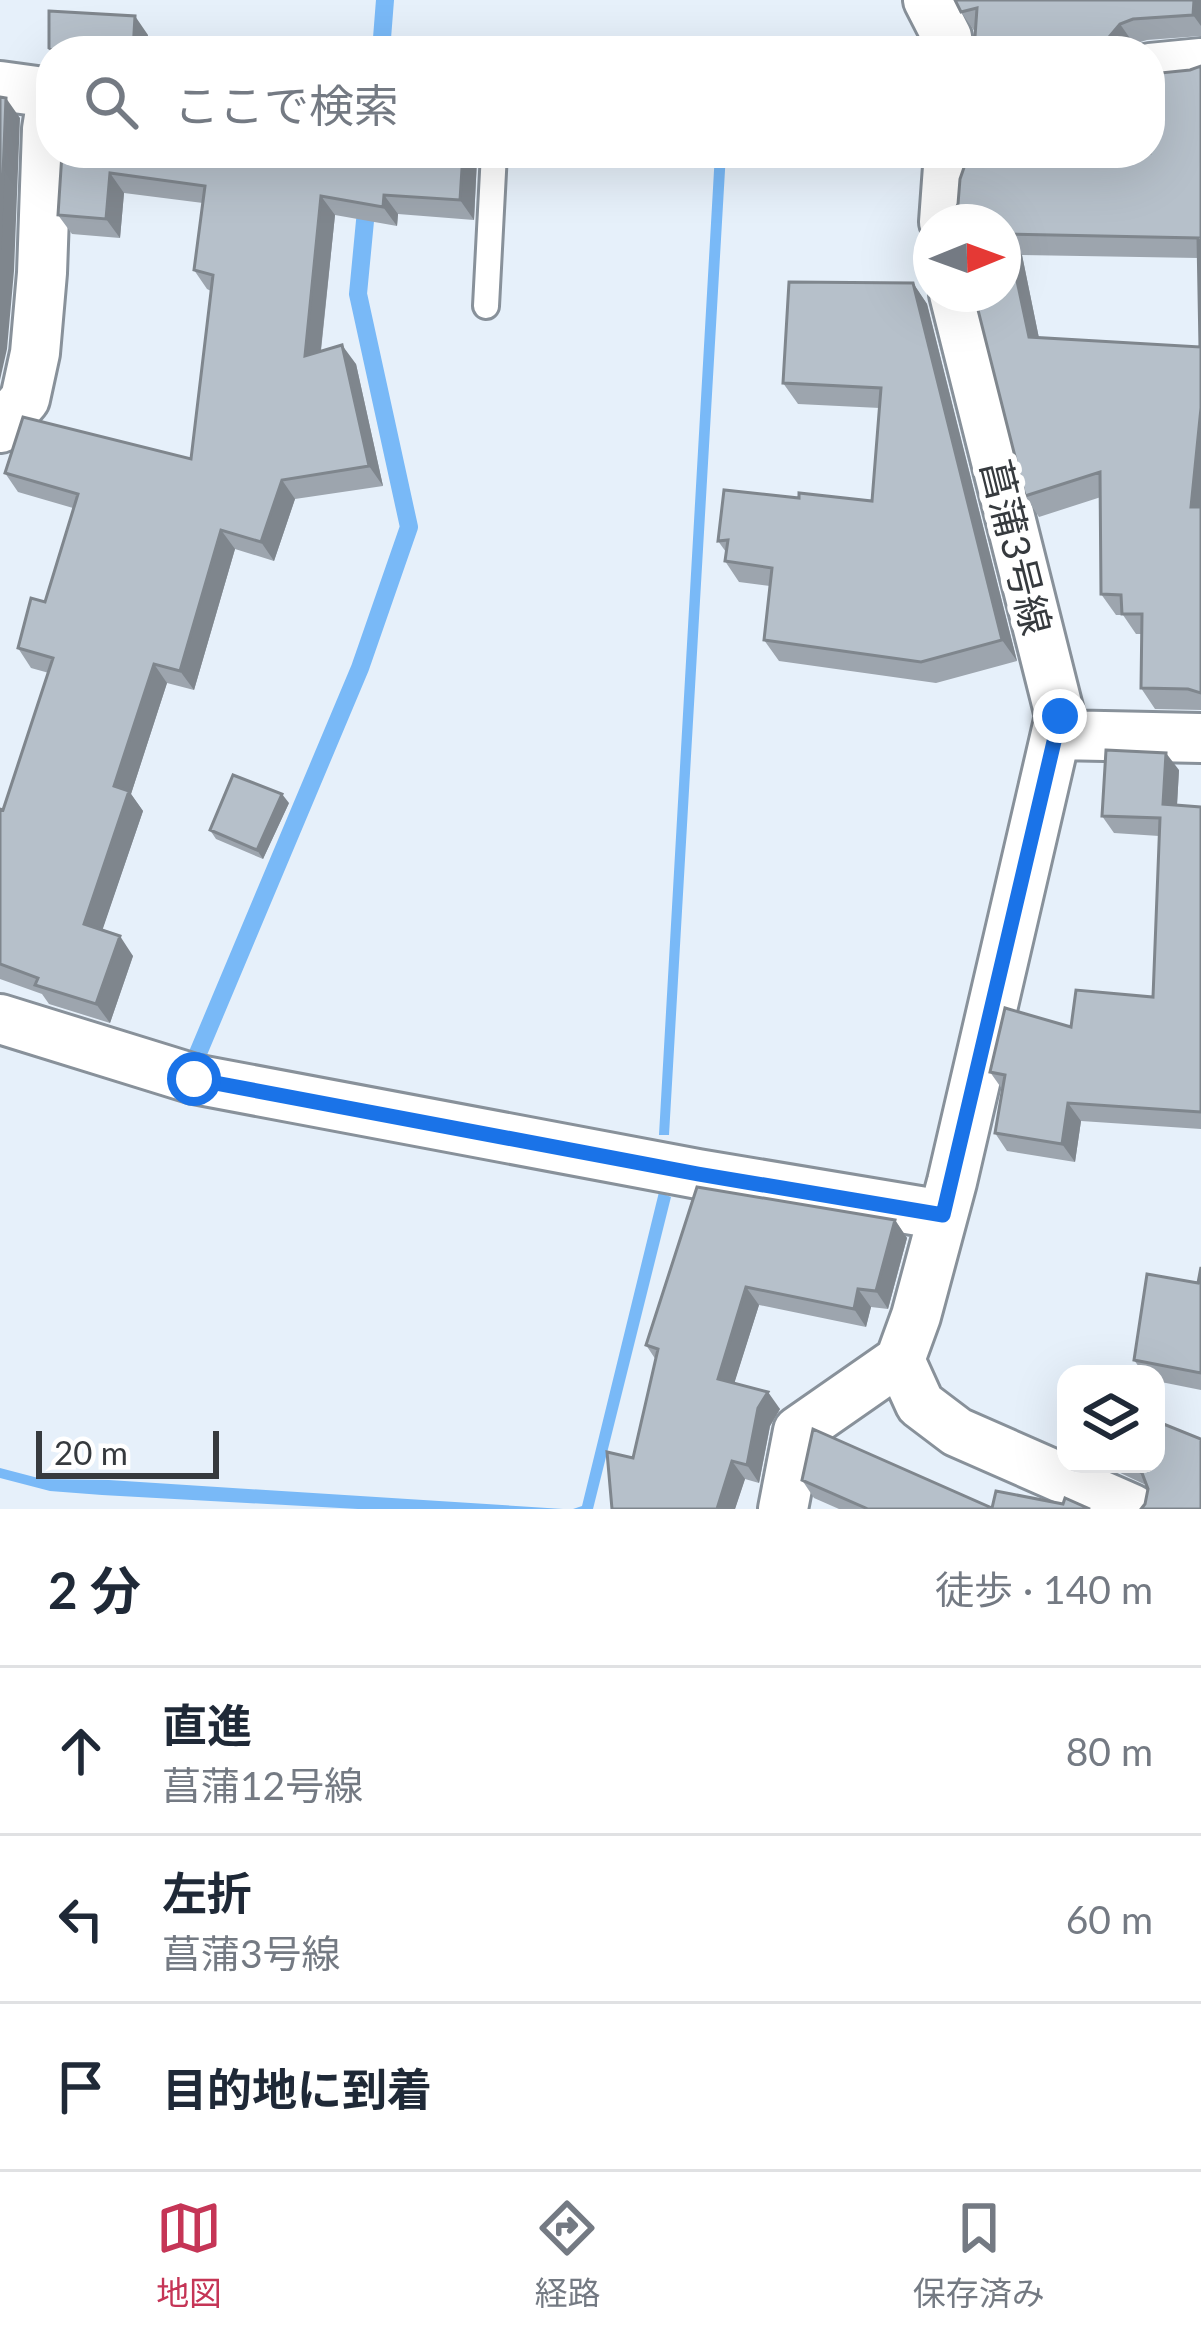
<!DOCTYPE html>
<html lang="ja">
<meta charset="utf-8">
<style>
:root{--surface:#fff;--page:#f6f6f7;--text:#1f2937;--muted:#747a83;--line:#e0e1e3;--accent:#c53556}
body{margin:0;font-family:Lato,"Noto Sans JP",sans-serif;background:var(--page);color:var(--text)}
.controls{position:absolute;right:36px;bottom:36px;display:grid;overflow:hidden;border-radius:24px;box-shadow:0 12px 48px #0002}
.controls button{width:108px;height:108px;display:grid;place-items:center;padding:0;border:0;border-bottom:3px solid var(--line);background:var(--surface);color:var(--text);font:60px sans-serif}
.compass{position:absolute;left:913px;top:204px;width:108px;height:108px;border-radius:50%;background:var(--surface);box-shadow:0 12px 48px #0002;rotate:89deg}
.scale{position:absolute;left:36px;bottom:30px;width:183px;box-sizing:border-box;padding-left:12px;border:6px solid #363a3e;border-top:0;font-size:33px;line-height:42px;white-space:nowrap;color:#363a3e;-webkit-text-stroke:9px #fff;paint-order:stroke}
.stop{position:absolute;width:36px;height:36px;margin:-27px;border:9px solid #1a73e8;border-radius:50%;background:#fff}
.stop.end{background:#1a73e8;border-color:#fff;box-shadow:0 3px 12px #0008}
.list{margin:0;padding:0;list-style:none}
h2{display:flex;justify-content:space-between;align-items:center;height:156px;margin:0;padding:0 48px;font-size:51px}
h2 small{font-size:39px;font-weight:400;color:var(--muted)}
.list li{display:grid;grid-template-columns:78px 1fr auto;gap:36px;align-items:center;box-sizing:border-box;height:168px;padding:0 48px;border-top:3px solid var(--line)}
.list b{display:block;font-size:45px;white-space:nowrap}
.list p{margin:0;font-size:39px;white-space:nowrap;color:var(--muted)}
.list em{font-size:39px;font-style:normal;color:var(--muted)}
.icon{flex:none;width:66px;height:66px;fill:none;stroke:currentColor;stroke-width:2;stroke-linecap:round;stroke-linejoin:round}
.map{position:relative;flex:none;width:1201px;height:1509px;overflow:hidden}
.search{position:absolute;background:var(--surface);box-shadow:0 12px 48px #0002;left:36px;right:36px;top:36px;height:132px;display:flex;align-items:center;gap:30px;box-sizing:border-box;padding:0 42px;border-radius:48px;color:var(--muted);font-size:45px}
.sheet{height:660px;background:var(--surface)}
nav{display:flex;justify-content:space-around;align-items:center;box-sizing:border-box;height:168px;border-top:3px solid var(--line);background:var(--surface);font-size:33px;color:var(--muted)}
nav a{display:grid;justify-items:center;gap:6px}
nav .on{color:var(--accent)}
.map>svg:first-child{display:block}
.water{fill:#79b9f7}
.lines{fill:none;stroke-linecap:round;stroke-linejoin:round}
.stream{stroke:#79b9f7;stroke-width:18}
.lane-casing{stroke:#88919a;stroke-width:30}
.street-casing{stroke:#88919a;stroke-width:54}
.lane{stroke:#fff;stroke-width:24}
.street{stroke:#fff;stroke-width:48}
.wall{fill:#9da5ae;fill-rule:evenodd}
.shaded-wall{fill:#7f868d}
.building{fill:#b6c0ca;stroke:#7f868d;stroke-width:3;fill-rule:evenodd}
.route{stroke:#1a73e8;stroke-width:15}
.labels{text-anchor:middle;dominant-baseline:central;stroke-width:12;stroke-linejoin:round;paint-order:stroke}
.street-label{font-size:39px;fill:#363a3e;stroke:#fff}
</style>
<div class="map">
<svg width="1201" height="1509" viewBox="0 0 1201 1509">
<rect width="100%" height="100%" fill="#e6f0fa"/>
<!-- water -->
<path class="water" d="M 715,153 L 726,153 L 669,1135 L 659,1135 Z
M 659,1192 L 671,1197 L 593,1509 L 573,1509 L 582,1506 Z
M 0,1468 L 42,1479 L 109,1480 L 563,1509 L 358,1509 L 102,1495 L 50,1491 L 0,1478 Z"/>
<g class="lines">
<!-- stream -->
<path class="stream" d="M 381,51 L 385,0
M 196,1058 L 360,668 L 409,527 L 358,294 L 367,200"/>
<defs>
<path id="lane" d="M 486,306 L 494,153"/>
<path id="street" d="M 928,0 L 947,37 L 949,51
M 1150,68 L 1201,63
M 0,86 L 51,93
M 944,222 L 949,153
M 954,294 L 1060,716 L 952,1182 L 916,1316 L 900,1360 L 920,1404 L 957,1432 L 1132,1509
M 0,428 L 25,399 L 35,353 L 42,273 L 47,129 L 51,104
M 1056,735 L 1201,738
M 0,1019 L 194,1079 L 698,1174 L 943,1215
M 783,1509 L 798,1431 L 900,1360"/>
</defs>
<!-- lane casing -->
<use href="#lane" class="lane-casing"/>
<!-- street casing -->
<use href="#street" class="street-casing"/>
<!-- lane -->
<use href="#lane" class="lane"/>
<!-- street -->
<use href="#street" class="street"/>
</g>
<!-- wall -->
<path class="wall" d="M 955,0 L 1201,0 L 1201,36 L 1147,40 L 1134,44 L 975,32 L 961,12 Z
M 1201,66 L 1201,710 L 1155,709 L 1141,688 L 1141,634 L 1136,634 L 1123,615 L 1116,615 L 1101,594 L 1101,497 L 1039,517 L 1025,496 L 958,204 ZM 1022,255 L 1198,258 L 1200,347 L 1039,338 Z
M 62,153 L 477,159 L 474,220 L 398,214 L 397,226 L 335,215 L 321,351 L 356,364 L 383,486 L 295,499 L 274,561 L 235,549 L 194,690 L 167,683 L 131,794 L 143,811 L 102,930 L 133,956 L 110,1023 L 49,1004 L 42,994 L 0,979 L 0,809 L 3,810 L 49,673 L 31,668 L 18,648 L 45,602 L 73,508 L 18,492 L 5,473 L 191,459 L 211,291 L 207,289 L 194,270 L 203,203 L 124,193 L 120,238 L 72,234 L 58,215 Z
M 913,283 L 927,304 L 1017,661 L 936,683 L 779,661 L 764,640 L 770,586 L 739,582 L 725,561 L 726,552 L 718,541 L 799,498 L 872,501 L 880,408 L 798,404 L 783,383 Z
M 1179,770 L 1177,805 L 1201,807 L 1201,1129 L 1081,1121 L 1075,1162 L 1007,1151 L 995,1133 L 1002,1089 L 990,1072 L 1071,1027 L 1153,997 L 1159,836 L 1114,833 L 1102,816 Z
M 289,803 L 263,859 L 216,839 L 210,830 Z
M 697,1187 L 895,1220 L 907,1238 L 888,1309 L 871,1307 L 866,1327 L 759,1305 L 734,1383 L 780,1409 L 770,1426 L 759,1483 L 745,1479 L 735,1509 L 612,1509 L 633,1458 L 656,1360 L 646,1345 Z
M 1201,1267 L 1201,1390 L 1156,1381 L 1156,1374 L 1144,1374 L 1134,1360 L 1198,1283 Z
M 1101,1464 L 1156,1464 L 1145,1504 L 1148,1489 L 1146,1485 Z
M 802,1480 L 992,1508 L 1090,1509 L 839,1509 L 814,1498 Z"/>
<!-- shaded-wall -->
<path class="shaded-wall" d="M 1194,0 L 1201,0 L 1201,26 L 1193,15 Z
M 135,16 L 148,35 L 147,51 L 133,51 Z
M 1120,24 L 1134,44 L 1129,51 L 1108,51 L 1109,37 Z
M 6,98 L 20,118 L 14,271 L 7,349 L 0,380 L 0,250 Z
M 463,153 L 473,153 L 477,159 L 474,220 L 460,200 Z
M 110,173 L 124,193 L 120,238 L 106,219 Z
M 384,195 L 398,214 L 397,226 L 383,207 Z
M 321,196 L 335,215 L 318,376 L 305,356 Z
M 1007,234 L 1022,255 L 1043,358 L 1029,337 Z
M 913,283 L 927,304 L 1017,661 L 1002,640 Z
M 342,345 L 356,364 L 383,486 L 369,466 Z
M 1201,408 L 1201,521 L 1191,507 Z
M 282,480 L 295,499 L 274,561 L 261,542 Z
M 221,530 L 235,549 L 194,690 L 180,671 Z
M 154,664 L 167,683 L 131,794 L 143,811 L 98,943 L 84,924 L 114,786 Z
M 1166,753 L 1179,770 L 1176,822 L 1163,804 Z
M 282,794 L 289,803 L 263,859 L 257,850 Z
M 120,936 L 133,956 L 110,1023 L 96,1004 Z
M 1068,1103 L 1081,1121 L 1075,1162 L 1062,1144 Z
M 895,1220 L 907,1238 L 888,1309 L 876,1291 Z
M 746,1287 L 759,1305 L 730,1397 L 718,1379 Z
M 858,1289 L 871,1307 L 866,1327 L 854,1309 Z
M 768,1392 L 780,1409 L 770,1426 L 759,1483 L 747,1465 L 758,1408 Z
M 732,1461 L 745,1479 L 735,1509 L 717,1509 Z"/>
<!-- building -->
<path class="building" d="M 955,0 L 1194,0 L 1193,15 L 1133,19 L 1120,24 L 1109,37 L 1108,51 L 974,51 L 977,8 L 961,12 Z
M 49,11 L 135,16 L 133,51 L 54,51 L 49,48 Z
M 1201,66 L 1201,408 L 1191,507 L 1201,507 L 1201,693 L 1188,689 L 1141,688 L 1142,614 L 1122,614 L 1121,595 L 1101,594 L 1100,472 L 1025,496 L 974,294 L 1003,294 L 1003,222 L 952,222 L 951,219 L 958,204 L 960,179 L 969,153 L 1150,153 L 1150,74 L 1190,70 ZM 1007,234 L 1198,238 L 1200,347 L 1029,337 Z
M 0,97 L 6,98 L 0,250 Z
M 62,153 L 463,153 L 460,200 L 384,195 L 383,207 L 321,196 L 305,356 L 342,345 L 369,466 L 282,480 L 261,542 L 221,530 L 180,671 L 154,664 L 114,786 L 129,791 L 84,924 L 120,936 L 96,1004 L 35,985 L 38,978 L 0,964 L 0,809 L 3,810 L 53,658 L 18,648 L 31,598 L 45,602 L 78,494 L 5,473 L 23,417 L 191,459 L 213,275 L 194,270 L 205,186 L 110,173 L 106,219 L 58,215 Z
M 789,282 L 913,283 L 1002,640 L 921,662 L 764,640 L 772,568 L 725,561 L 728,540 L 718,541 L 724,490 L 799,498 L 799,493 L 872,501 L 881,388 L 783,383 Z
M 1106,750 L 1166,753 L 1163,804 L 1201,807 L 1201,1112 L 1068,1103 L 1062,1144 L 995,1133 L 1005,1075 L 990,1072 L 1005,1008 L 1071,1027 L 1076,990 L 1153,997 L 1160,818 L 1102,816 Z
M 233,775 L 282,794 L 257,850 L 210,830 Z
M 697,1187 L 895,1220 L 876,1291 L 858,1289 L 854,1309 L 746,1287 L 718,1379 L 768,1392 L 758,1408 L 747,1465 L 732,1461 L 717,1509 L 612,1509 L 607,1452 L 633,1458 L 658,1349 L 646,1345 Z
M 1201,1267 L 1201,1373 L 1134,1360 L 1147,1274 L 1198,1283 Z
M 1156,1421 L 1201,1439 L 1201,1509 L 1141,1509 L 1145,1504 L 1148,1489 L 1142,1473 L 1129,1464 L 1156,1464 Z
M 813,1429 L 992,1508 L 996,1491 L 1063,1504 L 1065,1498 L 1090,1509 L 868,1509 L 802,1480 Z"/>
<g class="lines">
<!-- route -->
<path class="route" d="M 194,1079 L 698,1174 L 943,1215 L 1060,716"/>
</g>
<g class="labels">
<!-- street labels -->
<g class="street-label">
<text transform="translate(1017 547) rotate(76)">菖蒲3号線</text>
</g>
</g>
</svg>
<div class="controls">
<button><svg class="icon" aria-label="layers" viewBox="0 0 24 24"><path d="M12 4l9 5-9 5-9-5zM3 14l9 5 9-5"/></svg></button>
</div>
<svg class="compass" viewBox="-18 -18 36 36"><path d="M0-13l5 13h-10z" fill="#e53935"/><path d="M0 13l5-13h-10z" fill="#747a83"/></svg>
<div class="scale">20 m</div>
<div class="stop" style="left:194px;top:1079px"></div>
<div class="stop end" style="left:1060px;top:716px"></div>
<div class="search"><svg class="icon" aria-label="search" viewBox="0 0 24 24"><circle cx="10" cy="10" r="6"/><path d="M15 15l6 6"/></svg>ここで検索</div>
</div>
<section class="sheet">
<h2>2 分<small>徒歩 · 140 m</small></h2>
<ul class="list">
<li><svg class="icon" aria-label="ahead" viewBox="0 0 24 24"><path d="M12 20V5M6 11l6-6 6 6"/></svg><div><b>直進</b><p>菖蒲12号線</p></div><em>80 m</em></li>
<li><svg class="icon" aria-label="left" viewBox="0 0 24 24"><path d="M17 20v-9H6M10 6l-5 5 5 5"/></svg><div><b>左折</b><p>菖蒲3号線</p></div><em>60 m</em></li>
<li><svg class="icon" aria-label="arrive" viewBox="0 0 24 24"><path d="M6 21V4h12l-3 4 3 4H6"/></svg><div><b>目的地に到着</b></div></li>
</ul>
</section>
<nav>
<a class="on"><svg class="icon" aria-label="map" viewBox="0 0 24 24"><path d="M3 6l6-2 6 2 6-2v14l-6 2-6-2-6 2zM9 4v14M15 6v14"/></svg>地図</a>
<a><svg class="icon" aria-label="directions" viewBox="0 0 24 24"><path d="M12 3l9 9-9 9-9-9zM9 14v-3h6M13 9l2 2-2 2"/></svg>経路</a>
<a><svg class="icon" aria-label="saved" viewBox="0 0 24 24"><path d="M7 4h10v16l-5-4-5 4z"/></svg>保存済み</a>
</nav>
